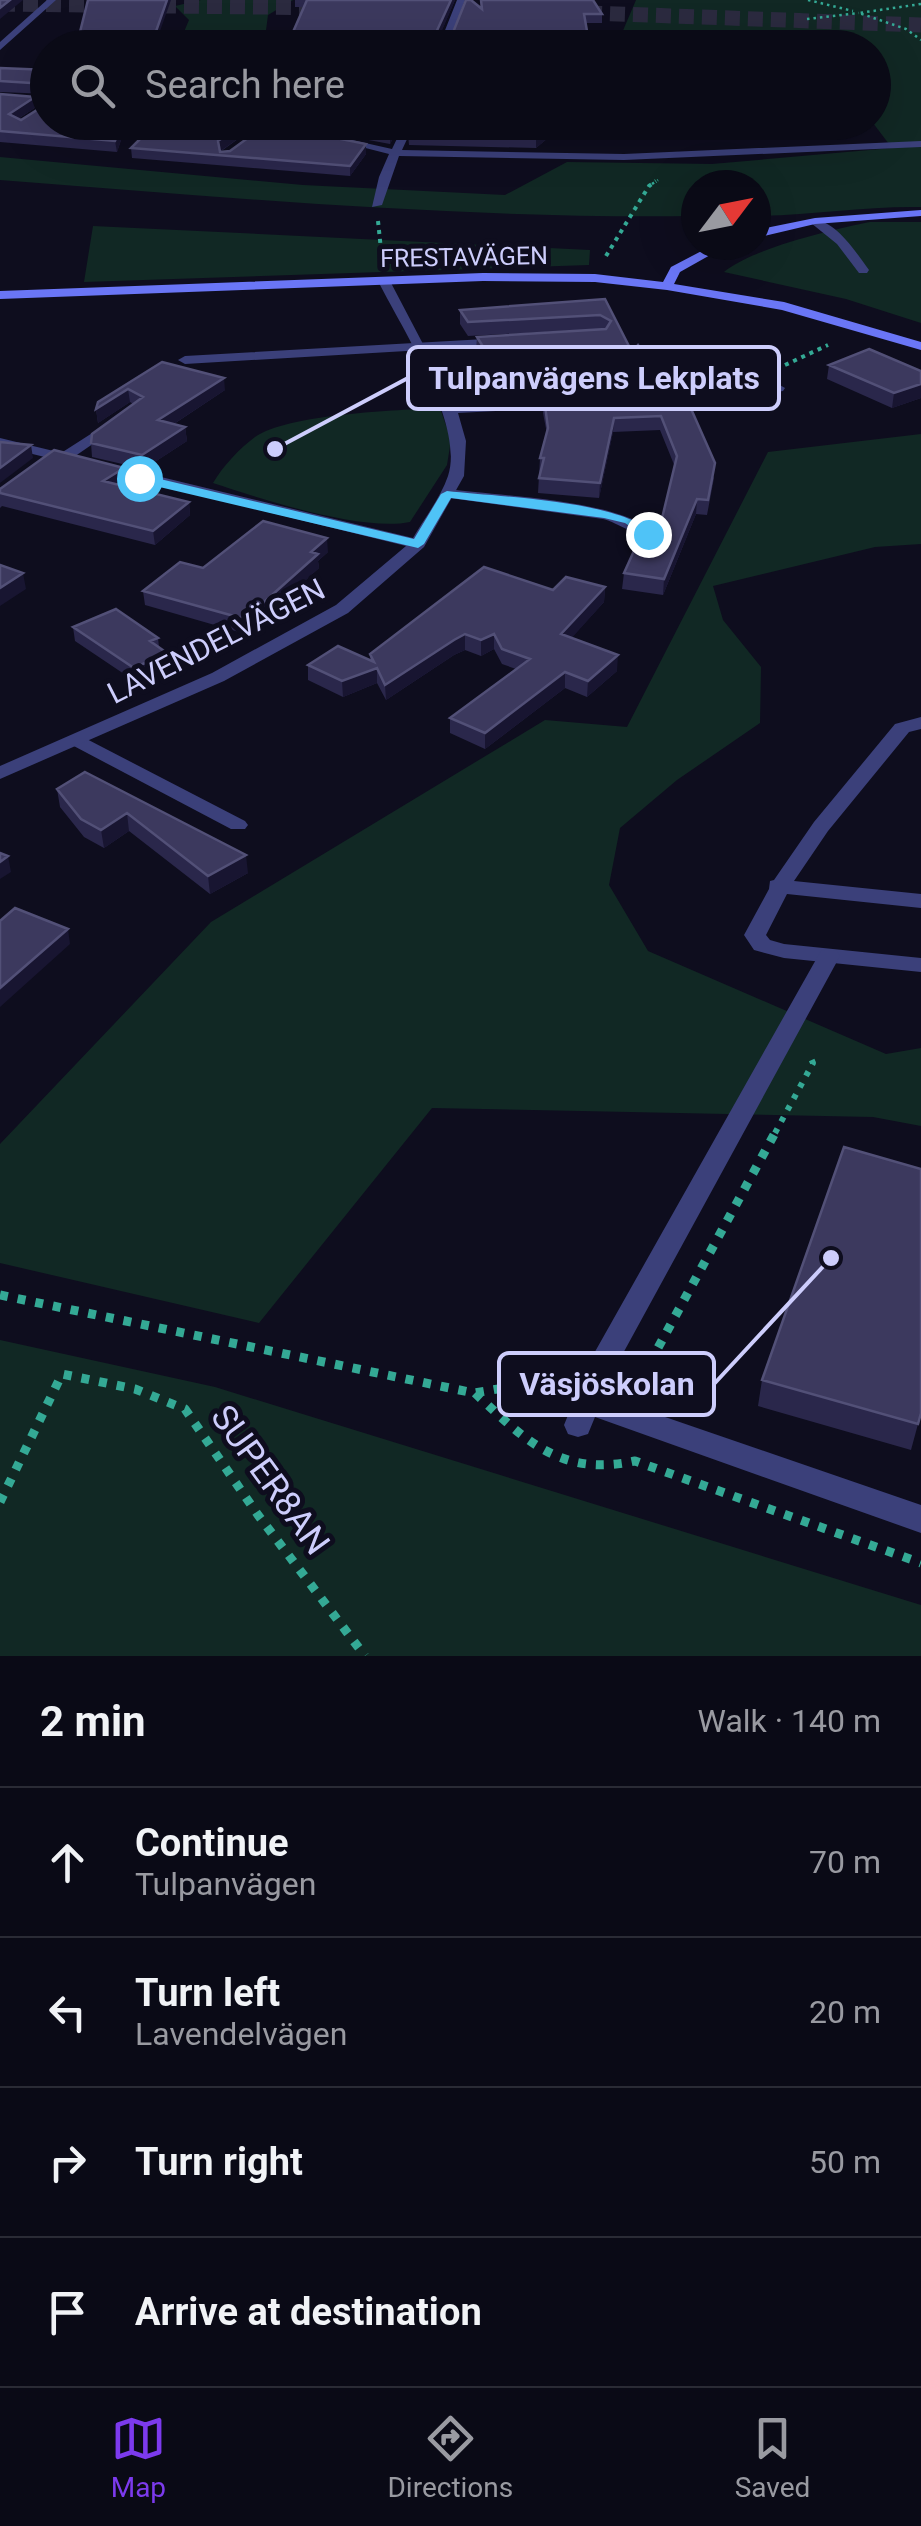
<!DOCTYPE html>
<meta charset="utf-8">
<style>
:root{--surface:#0a0a16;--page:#181823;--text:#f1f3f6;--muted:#999aa1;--line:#2a2b35;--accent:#7c3aed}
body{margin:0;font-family:Roboto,sans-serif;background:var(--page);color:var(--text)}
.compass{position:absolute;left:681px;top:170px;width:90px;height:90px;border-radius:50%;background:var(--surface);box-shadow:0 10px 40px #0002;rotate:58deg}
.stop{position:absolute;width:30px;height:30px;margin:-22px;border:8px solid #4fc3f7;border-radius:50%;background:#fff}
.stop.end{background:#4fc3f7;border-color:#fff;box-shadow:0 2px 10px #0008}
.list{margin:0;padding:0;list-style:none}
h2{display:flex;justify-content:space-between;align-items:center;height:130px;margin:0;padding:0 40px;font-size:42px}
h2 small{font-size:32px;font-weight:400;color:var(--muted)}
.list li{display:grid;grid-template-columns:65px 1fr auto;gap:30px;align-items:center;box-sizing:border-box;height:150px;padding:0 40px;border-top:2px solid var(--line)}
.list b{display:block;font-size:38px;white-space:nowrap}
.list p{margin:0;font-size:32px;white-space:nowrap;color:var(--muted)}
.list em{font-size:32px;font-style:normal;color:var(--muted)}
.icon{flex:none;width:55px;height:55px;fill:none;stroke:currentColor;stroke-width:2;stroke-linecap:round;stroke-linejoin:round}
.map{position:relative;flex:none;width:921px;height:1656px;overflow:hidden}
.search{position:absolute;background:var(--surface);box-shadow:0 10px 40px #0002;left:30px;right:30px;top:30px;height:110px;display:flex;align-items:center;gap:25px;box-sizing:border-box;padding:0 35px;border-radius:55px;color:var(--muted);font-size:38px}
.sheet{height:730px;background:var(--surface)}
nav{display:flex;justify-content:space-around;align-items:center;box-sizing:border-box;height:140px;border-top:2px solid var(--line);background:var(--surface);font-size:28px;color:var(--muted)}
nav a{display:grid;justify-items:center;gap:5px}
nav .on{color:var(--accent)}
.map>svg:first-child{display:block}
.green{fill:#112824}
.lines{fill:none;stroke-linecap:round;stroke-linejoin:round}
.highway-tunnel{stroke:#2b2a3f;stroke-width:15;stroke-dasharray:15 8;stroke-linecap:butt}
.path-far3{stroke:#34a995;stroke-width:2.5;stroke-dasharray:2.5 4;stroke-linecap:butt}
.path-far2{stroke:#34a995;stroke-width:4;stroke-dasharray:4 5;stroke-linecap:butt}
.path-far1{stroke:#34a995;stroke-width:6;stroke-dasharray:5 8;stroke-linecap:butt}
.path{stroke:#34a995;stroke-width:9;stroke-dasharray:8 10;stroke-linecap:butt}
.lane{fill:#3b407a;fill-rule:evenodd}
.street{fill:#3b407a;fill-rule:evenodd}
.secondary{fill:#6a76f6;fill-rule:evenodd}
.wall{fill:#2a274b}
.shaded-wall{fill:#181531}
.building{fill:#3c395e;stroke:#525077;stroke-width:2.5}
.route{fill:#4fc3f7}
.labels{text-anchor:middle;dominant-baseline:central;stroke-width:10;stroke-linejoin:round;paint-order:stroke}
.far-street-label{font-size:25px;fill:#cdcdfc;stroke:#0e0d1e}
.street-label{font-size:30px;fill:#cdcdfc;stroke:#0e0d1e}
.near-street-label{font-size:35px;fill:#cdcdfc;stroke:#0e0d1e}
.leader{fill:none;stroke:#cdcdfc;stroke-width:4}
.callout-dot{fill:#cdcdfc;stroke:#0e0d1e;stroke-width:4}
.callout{fill:#0e0d1e;stroke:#cdcdfc;stroke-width:4}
.callout-label{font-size:32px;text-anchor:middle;font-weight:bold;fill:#cdcdfc}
</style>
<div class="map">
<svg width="921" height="1656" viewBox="0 0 921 1656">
<rect width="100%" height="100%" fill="#0e0d1e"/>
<!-- green -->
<path class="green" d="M 201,0 L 293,0 L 268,15 L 265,38 L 276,47 L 185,47 L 181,39 L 189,20 L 175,6 Z
M 636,0 L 921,0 L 921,207 C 866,206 811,215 756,216 L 756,185 L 696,185 L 696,216 C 464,219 231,198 0,180 L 0,157 L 303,185 L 505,195 L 567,162 L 712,164 L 892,148 L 873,123 L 874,48 L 616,47 Z
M 870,222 L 921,222 L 921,323 L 846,299 L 724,272 C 753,248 831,230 870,222 Z
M 93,226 L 590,250 L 589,265 L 84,282 Z
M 440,408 L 451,440 L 447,465 L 410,522 C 362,532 261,499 213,483 C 223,466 239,449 255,437 C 288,414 398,410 440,408 Z
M 921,434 L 921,544 L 875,547 L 713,586 L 723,620 L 761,667 L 760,723 L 677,780 L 620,828 L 609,885 L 648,951 L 886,1054 L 921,1048 L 921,1126 L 873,1117 L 432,1108 L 259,1323 L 0,1263 L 0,1144 L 211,922 L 545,720 L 627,727 L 768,452 Z
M 0,1340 L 215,1387 L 921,1605 L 921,1656 L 0,1656 Z"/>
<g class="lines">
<!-- highway-tunnel -->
<path class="highway-tunnel" d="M 0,4 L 343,8
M 564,12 L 921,25"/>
<!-- path-far3 -->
<path class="path-far3" d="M 808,0 L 853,11
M 921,4 L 859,13 L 906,29 L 921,40
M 807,19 L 859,13
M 652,184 L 658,180"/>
<!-- path-far2 -->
<path class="path-far2" d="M 378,221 L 382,259
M 606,256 L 649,186 L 656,181
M 785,365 L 828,345"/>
<!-- path-far1 -->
<path class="path-far1" d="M 775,1133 L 813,1063 L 809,1054"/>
<!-- path -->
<path class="path" d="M 0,1295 L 474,1393 L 527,1384 L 564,1371
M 629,1374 L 656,1392
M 641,1379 L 776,1131
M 475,1393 C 526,1441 561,1477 635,1461 L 921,1563
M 0,1502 L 62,1374 L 135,1389 L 185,1409 L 258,1515 L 365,1656"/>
<!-- lane -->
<path class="lane" d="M 811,219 C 836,220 855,251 869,270 L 867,273 L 859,273 L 837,244 L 811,223 Z
M 503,338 L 508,339 L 508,345 L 185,364 L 178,360 L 185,356 Z
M 111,421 L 118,425 L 116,428 L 68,461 L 58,461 L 58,455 Z
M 447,489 C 498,496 621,499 656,534 L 654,537 C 640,539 619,523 603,519 L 442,497 L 442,491 Z
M 921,717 L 921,729 L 909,732 L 828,831 L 794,881 L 921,894 L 921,908 L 787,894 L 766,935 L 770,940 L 784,944 L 921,958 L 921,972 L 784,958 L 754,950 L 744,935 L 769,889 L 770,881 L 774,880 L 814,822 L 895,724 Z
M 77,734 L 245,821 L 248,825 L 245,829 L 231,829 L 70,744 L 68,740 Z"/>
<!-- street -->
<path class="street" d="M 47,0 L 56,0 L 0,50 L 0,42 Z
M 457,0 L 465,0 L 447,48 L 438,48 Z
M 0,95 L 48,98 L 48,104 L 0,101 Z
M 223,122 L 250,122 L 295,132 L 290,135 Z
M 405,122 L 415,122 L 402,150 L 624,154 L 921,141 L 921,147 L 624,160 L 399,156 L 382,205 L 372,207 L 379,177 L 389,154 L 338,141 L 343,138 L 392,149 Z
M 384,277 L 390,281 L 455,405 L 567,399 L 574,403 L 567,407 L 458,413 L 466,441 L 464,476 L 424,547 L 348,613 L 224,681 L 0,779 L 0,766 L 212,673 L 336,605 L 406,546 L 0,446 L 0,438 L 413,538 C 424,519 441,497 448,476 C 465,424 402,329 378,281 Z
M 778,384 L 785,388 L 783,391 L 730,400 L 651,403 L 644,399 L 651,395 L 730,392 Z
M 829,949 L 837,951 L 840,956 L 615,1368 L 604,1396 L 921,1505 L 921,1533 L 595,1417 L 588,1434 L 578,1437 L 568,1434 L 564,1425 L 592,1357 L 818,956 L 821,951 Z"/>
<!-- secondary -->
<path class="secondary" d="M 921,210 L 921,216 L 815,224 L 756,238 L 756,230 L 815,218 Z
M 713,245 L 728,245 L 680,272 L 674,284 L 784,302 L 921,342 L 921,350 L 782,310 L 667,290 L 595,282 L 483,281 L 0,299 L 0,291 L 483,273 L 595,274 L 663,282 L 671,267 Z"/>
</g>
<!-- wall -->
<path class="wall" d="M 295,0 L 455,0 L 437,41 L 438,42 L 450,40 L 481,8 L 602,14 L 602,23 L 586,23 L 590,48 L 286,48 L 304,7 L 295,7 Z
M 0,68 L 48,70 L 48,94 L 0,92 Z
M 0,94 L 36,107 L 18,119 L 21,120 L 48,122 L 127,122 L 117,152 L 0,142 Z
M 272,122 L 401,122 L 390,144 Z
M 414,122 L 567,122 L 536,148 L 409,145 L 408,134 Z
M 249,131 L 220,152 L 366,154 L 350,176 L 132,158 L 131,148 Z
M 605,299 L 632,352 L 661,377 L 660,392 L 541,397 L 540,388 L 502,392 L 476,350 L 477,337 L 601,329 L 468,336 L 460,324 L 460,310 Z
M 162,362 L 225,390 L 174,424 L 185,427 L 187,441 L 144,469 L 92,457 L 91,443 L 133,404 L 130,402 L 98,423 L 96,409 Z
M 829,365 L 921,371 L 921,398 L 892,408 L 827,379 Z
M 672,392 L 714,478 L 707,515 L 696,514 L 663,595 L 622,589 L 624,573 L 658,535 L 675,467 L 660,430 L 613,432 L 599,498 L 538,493 L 540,458 L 547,434 L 543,413 L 544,398 Z
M 126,481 L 119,485 L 189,502 L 190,515 L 155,545 L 2,506 L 0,508 L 0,489 Z
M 328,552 L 318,561 L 319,568 L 246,634 L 145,605 L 143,591 L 203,568 Z
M 605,587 L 604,602 L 571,638 L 617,671 L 587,697 L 565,688 L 485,749 L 450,733 L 450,718 L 516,669 L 502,664 L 494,649 L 481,656 L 465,650 L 454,655 L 386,700 L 377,683 L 343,697 L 308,680 L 308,665 L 370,660 L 370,654 L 553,590 Z
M 73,627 L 158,638 L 159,647 L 167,653 L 169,667 L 136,682 L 75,641 Z
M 85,772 L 248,873 L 210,894 L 129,831 L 104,848 L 84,837 L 60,807 L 57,789 Z
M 762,1380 L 921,1413 L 911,1450 L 758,1406 Z"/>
<!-- shaded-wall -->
<path class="shaded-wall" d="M 10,0 L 23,0 L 0,19 L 0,8 Z
M 167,0 L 171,0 L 154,48 L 145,48 Z
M 451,0 L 455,0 L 435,47 L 434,37 Z
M 35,97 L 36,107 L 10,124 L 9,114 Z
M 122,122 L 127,122 L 117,152 L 115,141 Z
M 245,122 L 248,122 L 249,131 L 219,152 L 218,141 Z
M 395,122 L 401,122 L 390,144 L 390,133 Z
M 555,122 L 567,122 L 536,148 L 536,138 Z
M 366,144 L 366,154 L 350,176 L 350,166 Z
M 540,374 L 540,388 L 502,392 L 502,377 Z
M 224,378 L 225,390 L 160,433 L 158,420 Z
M 921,384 L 921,398 L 892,408 L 894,393 Z
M 128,389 L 130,402 L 98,423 L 96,409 Z
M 614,418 L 613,432 L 599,498 L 600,483 Z
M 185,427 L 187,441 L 144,469 L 142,455 Z
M 31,445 L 33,458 L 0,483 L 0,468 Z
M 124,468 L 126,481 L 105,494 L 103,481 Z
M 697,499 L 696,514 L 663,595 L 664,579 Z
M 189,502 L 190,515 L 155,545 L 153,531 Z
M 327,538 L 328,552 L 318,561 L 319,568 L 246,634 L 245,619 L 311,552 Z
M 23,573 L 26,589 L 0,606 L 0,588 Z
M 605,587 L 604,602 L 561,650 L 561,634 Z
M 465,634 L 465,650 L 454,655 L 386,700 L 385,685 L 454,640 Z
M 494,634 L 494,649 L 481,656 L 481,640 Z
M 167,653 L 169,667 L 136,682 L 134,668 Z
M 618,655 L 617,671 L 587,697 L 588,681 Z
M 377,668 L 377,683 L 343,697 L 342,681 Z
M 565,672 L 565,688 L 485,749 L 485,733 Z
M 127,813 L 129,831 L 104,848 L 101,830 Z
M 246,855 L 248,873 L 210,894 L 208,876 Z
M 8,856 L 11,872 L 0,879 L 0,862 Z
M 68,929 L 70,944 L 0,1007 L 0,988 Z"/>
<!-- building -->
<path class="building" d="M 0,0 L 10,0 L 0,8 Z
M 88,0 L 167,0 L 153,40 L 145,48 L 76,48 Z
M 307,0 L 451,0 L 434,37 L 438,42 L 450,40 L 466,0 L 471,0 L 482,9 L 481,0 L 593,0 L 602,14 L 584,14 L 590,48 L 286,48 Z
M 0,68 L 48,70 L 48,87 L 47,84 L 0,81 Z
M 0,94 L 35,97 L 9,114 L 21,120 L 48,103 L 48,122 L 122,122 L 115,141 L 0,131 Z
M 157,122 L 245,122 L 218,141 L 220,152 L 230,151 L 267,124 L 366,144 L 350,166 L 131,148 Z
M 330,122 L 395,122 L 390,133 Z
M 414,122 L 555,122 L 536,138 L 408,134 Z
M 605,299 L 632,352 L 638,345 L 661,377 L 542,383 L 540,374 L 502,377 L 477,337 L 606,329 L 611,321 L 600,315 L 468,322 L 460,310 Z
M 869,349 L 921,371 L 921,384 L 894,393 L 829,365 Z
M 162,362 L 224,378 L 158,420 L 185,427 L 142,455 L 91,443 L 92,434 L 143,397 L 128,389 L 96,409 L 98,402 Z
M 672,392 L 681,404 L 688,402 L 715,463 L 708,500 L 697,499 L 664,579 L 624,573 L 642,533 L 658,535 L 677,456 L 661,416 L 614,418 L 600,483 L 539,478 L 544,458 L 540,458 L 548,428 L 544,398 Z
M 0,442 L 31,445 L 0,468 Z
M 54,450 L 124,468 L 103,481 L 189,502 L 153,531 L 0,493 L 0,489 Z
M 263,521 L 327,538 L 311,552 L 318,554 L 245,619 L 143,591 L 180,562 L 203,568 Z
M 0,565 L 23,573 L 0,588 Z
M 484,567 L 553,590 L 566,577 L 605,587 L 561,634 L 618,655 L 588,681 L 565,672 L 485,733 L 450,718 L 530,659 L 502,649 L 494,634 L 481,640 L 465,634 L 454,640 L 385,685 L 377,668 L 342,681 L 308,665 L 338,646 L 374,662 L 370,654 Z
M 116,609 L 158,638 L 150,641 L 167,653 L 134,668 L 73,627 Z
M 85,772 L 246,855 L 208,876 L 127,813 L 101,830 L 81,819 L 57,789 Z
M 0,853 L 8,856 L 0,862 Z
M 15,908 L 68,929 L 0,988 L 0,921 Z
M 844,1147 L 921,1169 L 921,1413 L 918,1424 L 762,1380 Z"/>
<!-- route -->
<path class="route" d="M 139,474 L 414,539 L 441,494 L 447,491 C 498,497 619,500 655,534 L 644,536 L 625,523 L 604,518 L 451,498 L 424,544 L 418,548 L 134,481 Z"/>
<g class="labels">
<!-- far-street labels -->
<g class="far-street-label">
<text transform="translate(464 257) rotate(-1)">FRESTAVÄGEN</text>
</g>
<!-- street labels -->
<g class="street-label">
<text transform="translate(216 641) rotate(-27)">LAVENDELVÄGEN</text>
</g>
<!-- near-street labels -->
<g class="near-street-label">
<text transform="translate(270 1480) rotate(54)">SUPER8AN</text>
</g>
</g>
<!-- callouts -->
<path class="leader" d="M275 449L408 378M831 1258L714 1384"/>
<g class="callout-dot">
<circle cx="275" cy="449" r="10"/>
<circle cx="831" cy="1258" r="10"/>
</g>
<g class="callout">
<rect x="408" y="347" width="371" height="62" rx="10"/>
<rect x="499" y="1353" width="215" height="62" rx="10"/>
</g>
<g class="callout-label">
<text x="594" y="389">Tulpanvägens Lekplats</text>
<text x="607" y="1395">Väsjöskolan</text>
</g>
</svg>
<svg class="compass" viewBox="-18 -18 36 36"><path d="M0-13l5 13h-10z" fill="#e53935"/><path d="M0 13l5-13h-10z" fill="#999aa1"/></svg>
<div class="stop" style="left:139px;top:478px"></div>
<div class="stop end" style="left:648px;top:534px"></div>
<div class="search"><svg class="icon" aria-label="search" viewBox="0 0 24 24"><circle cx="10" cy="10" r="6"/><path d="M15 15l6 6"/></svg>Search here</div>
</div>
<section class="sheet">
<h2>2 min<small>Walk · 140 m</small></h2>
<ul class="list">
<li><svg class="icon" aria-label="ahead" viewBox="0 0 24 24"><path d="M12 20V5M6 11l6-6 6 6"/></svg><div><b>Continue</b><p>Tulpanvägen</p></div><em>70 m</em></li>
<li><svg class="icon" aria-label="left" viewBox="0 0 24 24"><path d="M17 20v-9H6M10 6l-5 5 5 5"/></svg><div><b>Turn left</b><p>Lavendelvägen</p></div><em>20 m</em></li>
<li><svg class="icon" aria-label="right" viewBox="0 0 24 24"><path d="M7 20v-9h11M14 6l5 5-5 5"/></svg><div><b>Turn right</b></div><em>50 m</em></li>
<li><svg class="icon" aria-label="arrive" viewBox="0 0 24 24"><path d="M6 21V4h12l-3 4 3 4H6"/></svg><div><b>Arrive at destination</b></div></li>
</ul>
</section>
<nav>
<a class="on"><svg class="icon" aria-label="map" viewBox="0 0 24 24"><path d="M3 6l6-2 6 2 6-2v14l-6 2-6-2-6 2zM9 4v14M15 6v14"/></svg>Map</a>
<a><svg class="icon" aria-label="directions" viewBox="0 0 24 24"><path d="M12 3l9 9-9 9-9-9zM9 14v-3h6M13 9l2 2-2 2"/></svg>Directions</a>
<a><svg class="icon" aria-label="saved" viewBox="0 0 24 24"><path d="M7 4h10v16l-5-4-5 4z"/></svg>Saved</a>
</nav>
